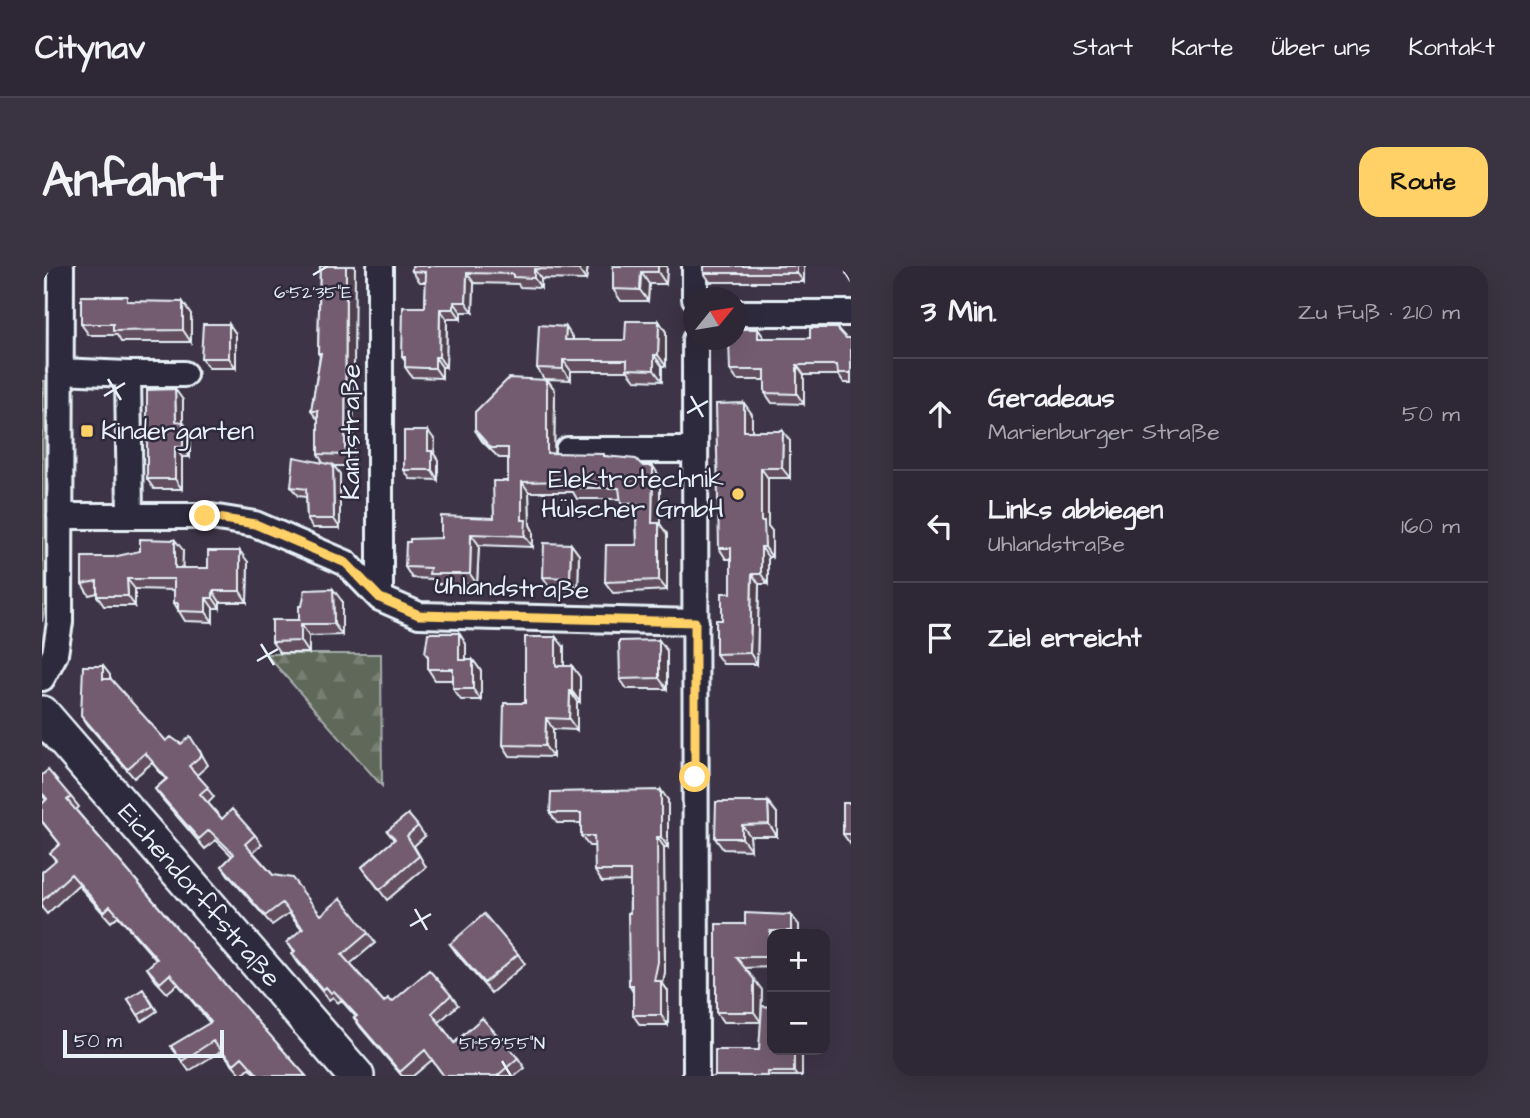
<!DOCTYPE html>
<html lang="de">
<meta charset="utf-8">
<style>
:root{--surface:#2e2735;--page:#3a3341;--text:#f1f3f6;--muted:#a7a5ad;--line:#494450;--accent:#ffd166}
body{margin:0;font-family:"Architects Daughter",sans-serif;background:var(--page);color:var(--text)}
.controls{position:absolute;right:21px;bottom:21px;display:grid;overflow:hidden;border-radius:14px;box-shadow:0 7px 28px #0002}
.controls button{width:63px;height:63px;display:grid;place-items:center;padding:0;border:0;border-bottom:2px solid var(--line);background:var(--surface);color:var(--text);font:35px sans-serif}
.compass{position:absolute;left:641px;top:21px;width:63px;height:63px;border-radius:50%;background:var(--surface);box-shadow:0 7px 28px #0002;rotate:60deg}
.scale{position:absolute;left:21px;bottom:18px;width:161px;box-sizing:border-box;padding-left:7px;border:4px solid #e8f1f8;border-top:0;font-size:19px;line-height:24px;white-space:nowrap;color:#e8f1f8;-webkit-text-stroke:5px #2f2a3d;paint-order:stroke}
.stop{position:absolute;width:21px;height:21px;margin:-16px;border:5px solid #ffd166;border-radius:50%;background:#fff}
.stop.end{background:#ffd166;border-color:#fff;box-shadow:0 2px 7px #0008}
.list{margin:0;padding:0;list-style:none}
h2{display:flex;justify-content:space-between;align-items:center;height:91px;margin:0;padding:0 28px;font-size:30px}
h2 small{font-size:23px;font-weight:400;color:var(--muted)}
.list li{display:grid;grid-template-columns:46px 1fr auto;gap:21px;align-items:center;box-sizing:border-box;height:112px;padding:0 28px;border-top:2px solid var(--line)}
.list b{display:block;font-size:26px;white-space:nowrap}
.list p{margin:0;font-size:23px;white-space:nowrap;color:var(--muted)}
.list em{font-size:23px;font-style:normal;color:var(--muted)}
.icon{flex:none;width:38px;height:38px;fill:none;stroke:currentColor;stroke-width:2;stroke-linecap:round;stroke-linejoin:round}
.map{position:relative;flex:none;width:809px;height:810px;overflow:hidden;border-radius:21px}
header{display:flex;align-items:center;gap:42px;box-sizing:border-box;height:98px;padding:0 35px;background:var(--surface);border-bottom:2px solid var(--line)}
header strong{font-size:33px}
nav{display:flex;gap:38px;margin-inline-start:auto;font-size:24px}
.intro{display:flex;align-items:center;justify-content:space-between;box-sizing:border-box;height:168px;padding:0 42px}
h1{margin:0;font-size:49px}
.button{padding:18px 32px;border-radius:21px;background:var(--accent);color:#111;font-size:24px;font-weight:700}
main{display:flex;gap:42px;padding:0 42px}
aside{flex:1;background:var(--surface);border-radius:21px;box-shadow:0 7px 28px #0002}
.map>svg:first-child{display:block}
.forest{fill:url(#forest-firs);stroke:#a4aca9;stroke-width:2}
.park{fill:#61685a;stroke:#a4aca9;stroke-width:2}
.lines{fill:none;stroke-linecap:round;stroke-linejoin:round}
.street-casing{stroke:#e8f1f8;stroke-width:30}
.secondary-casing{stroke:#e8f1f8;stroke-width:40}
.street{stroke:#2f2a3d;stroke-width:24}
.secondary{stroke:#2f2a3d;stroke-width:35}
.wall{fill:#634f5f;stroke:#e8f1f8;stroke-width:2}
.shaded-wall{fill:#50404e;stroke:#e8f1f8;stroke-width:2}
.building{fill:#735c6f;stroke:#e8f1f8;stroke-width:2}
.route{stroke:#ffd166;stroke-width:9}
.ticks{fill:none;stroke:#e8f1f8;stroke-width:2.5}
.poi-dot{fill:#ffd166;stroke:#2f2a3d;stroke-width:2.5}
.labels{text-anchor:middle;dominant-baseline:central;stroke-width:5;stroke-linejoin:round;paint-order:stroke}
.poi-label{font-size:26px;fill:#e8f1f8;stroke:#2f2a3d;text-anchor:start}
.street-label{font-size:26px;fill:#e8f1f8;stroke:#2f2a3d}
.ticks-label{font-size:18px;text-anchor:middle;fill:#e8f1f8;stroke:#2f2a3d;stroke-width:5;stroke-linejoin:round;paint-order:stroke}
</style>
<header>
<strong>Citynav</strong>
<nav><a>Start</a><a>Karte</a><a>Über uns</a><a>Kontakt</a></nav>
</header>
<div class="intro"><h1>Anfahrt</h1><a class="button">Route</a></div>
<main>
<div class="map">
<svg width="809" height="810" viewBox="0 0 809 810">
<defs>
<pattern id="forest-firs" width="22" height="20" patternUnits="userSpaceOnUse" patternTransform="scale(1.75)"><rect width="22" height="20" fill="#61685a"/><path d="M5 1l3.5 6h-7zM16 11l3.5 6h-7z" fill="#787e72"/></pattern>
</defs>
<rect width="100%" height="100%" fill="#3d3447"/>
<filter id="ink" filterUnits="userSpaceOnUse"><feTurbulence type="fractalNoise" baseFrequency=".0143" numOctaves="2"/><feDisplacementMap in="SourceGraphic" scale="14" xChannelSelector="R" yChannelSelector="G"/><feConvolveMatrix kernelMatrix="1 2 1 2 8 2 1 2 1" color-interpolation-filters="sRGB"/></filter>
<g filter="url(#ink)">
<!-- forest -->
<path class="forest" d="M 224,388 L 339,388 L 340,520 Z"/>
<!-- park -->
<path class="park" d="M 0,115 L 3,115 L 4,339 L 0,356 Z"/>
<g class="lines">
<defs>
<path id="street" d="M 653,0 L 653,32
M 694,47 L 809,47
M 653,74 L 654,810
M 18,105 L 86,108 L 88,250
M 86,108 L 142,108
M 526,184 L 653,184
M 18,250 L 163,250 L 213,258 L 304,297 L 338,332 L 377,349 L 654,356
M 338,332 L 338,0
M 0,412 L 13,388 L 18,356 L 19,0"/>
<g id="secondary">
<path id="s1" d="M 0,448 L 314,810"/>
</g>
</defs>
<!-- street casing -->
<use href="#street" class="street-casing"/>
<!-- secondary casing -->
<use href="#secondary" class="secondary-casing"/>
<!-- street -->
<use href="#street" class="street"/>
<!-- secondary -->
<use href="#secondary" class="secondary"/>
</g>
<!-- wall -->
<path class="wall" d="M 278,0 L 311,200 L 292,200 L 298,208 L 298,262 L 271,262 L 265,253 L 264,231 L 256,230 L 249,221 L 281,197 L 276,188 L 276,154 L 269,145 L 278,90 L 276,87 Z
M 546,0 L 544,14 L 499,13 L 499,22 L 478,21 L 476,18 L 432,17 L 431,46 L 419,46 L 419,53 L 405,53 L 404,101 L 400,101 L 400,112 L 370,111 L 363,101 L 363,95 L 360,91 L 383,41 L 384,16 L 378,16 L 370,5 Z
M 571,0 L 625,0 L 624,18 L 607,18 L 606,35 L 579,35 L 571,23 Z
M 762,0 L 762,16 L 668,16 L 662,7 Z
M 809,0 L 809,15 L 804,7 Z
M 89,35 L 149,48 L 149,76 L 79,76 L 75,69 L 47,69 L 39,58 Z
M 617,55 L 624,66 L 624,100 L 620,100 L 620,115 L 593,114 L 586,105 L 529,105 L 529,114 L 505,113 L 513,124 L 512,187 L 564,190 L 601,200 L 618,211 L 618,258 L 625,268 L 625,324 L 571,327 L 563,316 L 595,279 L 594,248 L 587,248 L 579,237 L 579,233 L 535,233 L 531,226 L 487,226 L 488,259 L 491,265 L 491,281 L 437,279 L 435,318 L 395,318 L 391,313 L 370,312 L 363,301 L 399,272 L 452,252 L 466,215 L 466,192 L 457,192 L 440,175 L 433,164 L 502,113 L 495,102 L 531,72 L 531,74 L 583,74 Z
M 187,58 L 194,68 L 194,102 L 167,102 L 159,92 Z
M 716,63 L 722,72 L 809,72 L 809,117 L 802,117 L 797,109 L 762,109 L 762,138 L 730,137 L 723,127 L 723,114 L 695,114 L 688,104 Z
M 141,134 L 141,156 L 148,166 L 148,191 L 140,191 L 140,223 L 112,223 L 105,213 Z
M 710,148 L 710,165 L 748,175 L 748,212 L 726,212 L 726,260 L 730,265 L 730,291 L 726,291 L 726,318 L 717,318 L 715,398 L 681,398 L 674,388 L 680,354 L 689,327 L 689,293 L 684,293 L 677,282 Z
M 393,174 L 392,188 L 396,194 L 396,214 L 368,213 L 362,204 Z
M 529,278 L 537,289 L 536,324 L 509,323 L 501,311 Z
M 141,284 L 140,302 L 166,302 L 206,296 L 205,336 L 178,336 L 178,342 L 171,342 L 171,356 L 143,355 L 132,337 L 132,324 L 93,323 L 93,340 L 62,340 L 55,330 L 55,327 L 47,329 L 40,318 L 71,291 Z
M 300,335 L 300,369 L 267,370 L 267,387 L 238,387 L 230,376 L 257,354 Z
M 417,367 L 424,378 L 424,394 L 431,394 L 439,405 L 439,434 L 419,434 L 411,423 L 411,414 L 393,414 L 386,403 L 386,391 L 383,387 Z
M 522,381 L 522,400 L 530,400 L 538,411 L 538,436 L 535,436 L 535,464 L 511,463 L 511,491 L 468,490 L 461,479 L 483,437 Z
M 625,385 L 625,423 L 585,423 L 578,413 Z
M 61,400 L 68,409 L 68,413 L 124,475 L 155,480 L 166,499 L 155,509 L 172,531 L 166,537 L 180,553 L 213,569 L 220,578 L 211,586 L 231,609 L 279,649 L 326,667 L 333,677 L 308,698 L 342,736 L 350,736 L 409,729 L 416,739 L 397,756 L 412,777 L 476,792 L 483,802 L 473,810 L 402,810 L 390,794 L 371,810 L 360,810 L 319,762 L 312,752 L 314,751 L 299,734 L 296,737 L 291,731 L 287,734 L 256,697 L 250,688 L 252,686 L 245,676 L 260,663 L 247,647 L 230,659 L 186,609 L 180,600 L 190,590 L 174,574 L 163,583 L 120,533 L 113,523 L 124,513 L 110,497 L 92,512 L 46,459 L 39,449 Z
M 0,509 L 29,531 L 37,541 L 34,544 L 187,723 L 264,810 L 215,810 L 207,802 L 200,809 L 179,785 L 147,805 L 129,780 L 168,757 L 136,718 L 125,727 L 112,713 L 105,702 L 114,694 L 76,650 L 69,656 L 36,619 L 5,648 L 0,642 L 0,606 L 14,595 L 8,587 L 18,578 L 0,556 L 0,538 L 4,534 L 0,529 Z
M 626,534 L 626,581 L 622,581 L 623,706 L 621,718 L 626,725 L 626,759 L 598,759 L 591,749 L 591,726 L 587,719 L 588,615 L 560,616 L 553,605 L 553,580 L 547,580 L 539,570 L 539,557 L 515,557 L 508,547 Z
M 726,536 L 735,547 L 735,570 L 708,570 L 709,584 L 681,583 L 673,572 Z
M 809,537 L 809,579 L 801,568 Z
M 376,560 L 383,570 L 372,580 L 384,601 L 345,634 L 320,601 L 352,574 L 345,565 Z
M 749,649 L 757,659 L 757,668 L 730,668 L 730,701 L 702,702 L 720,724 L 719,745 L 752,784 L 758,784 L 760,787 L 760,810 L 673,810 L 717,784 L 719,756 L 681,756 L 674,746 L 703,658 Z
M 408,678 L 476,688 L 483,698 L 449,727 L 415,688 Z
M 105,729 L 115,745 L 100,755 L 86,733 Z"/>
<!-- shaded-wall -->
<path class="shaded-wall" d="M 304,0 L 313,0 L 311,200 L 303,189 Z
M 538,0 L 546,0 L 544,14 L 537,4 Z
M 616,0 L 625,0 L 624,18 L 616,6 Z
M 755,0 L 762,0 L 762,16 L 755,7 Z
M 492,3 L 499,13 L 499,22 L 492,12 Z
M 599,6 L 607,18 L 606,35 L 598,24 Z
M 425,7 L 432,17 L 431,46 L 424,36 Z
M 141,36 L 149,48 L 149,76 L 141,64 Z
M 412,36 L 419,46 L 419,53 L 412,43 Z
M 398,43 L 405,53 L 404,101 L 397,91 Z
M 617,55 L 624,66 L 624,100 L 616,89 Z
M 187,58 L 194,68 L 194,102 L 187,92 Z
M 524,61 L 531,72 L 530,85 L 523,74 Z
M 716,63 L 723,73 L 716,72 Z
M 612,89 L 620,100 L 620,115 L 612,104 Z
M 393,91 L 400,101 L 400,112 L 393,102 Z
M 521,94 L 529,105 L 529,114 L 521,103 Z
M 755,99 L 762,109 L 762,138 L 755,128 Z
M 505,114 L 513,124 L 512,198 L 505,187 Z
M 133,123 L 141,134 L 141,166 L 134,155 Z
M 702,137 L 710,148 L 710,175 L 702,165 Z
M 141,156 L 148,166 L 148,191 L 141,181 Z
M 386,165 L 393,174 L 392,188 L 396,194 L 396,214 L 390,204 L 386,185 Z
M 741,165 L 748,175 L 748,212 L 740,202 Z
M 133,181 L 140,191 L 140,223 L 133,213 Z
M 291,199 L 298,208 L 298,262 L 292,253 Z
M 611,200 L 618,211 L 618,258 L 625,268 L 625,324 L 617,314 L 610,257 Z
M 719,202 L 726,212 L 726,260 L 730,265 L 730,291 L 723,281 L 719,255 Z
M 480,216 L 487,226 L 488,259 L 491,265 L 491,281 L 483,270 L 480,254 Z
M 429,268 L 437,279 L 435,318 L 428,308 Z
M 133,274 L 141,284 L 140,312 L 133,302 Z
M 529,278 L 537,289 L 536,324 L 528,312 Z
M 719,281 L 726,291 L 726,318 L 719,308 Z
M 198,285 L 206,296 L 205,336 L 198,325 Z
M 710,308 L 717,318 L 715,398 L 708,387 Z
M 85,313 L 93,323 L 93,340 L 86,330 Z
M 291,323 L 300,335 L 300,369 L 292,358 Z
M 171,325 L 178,336 L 178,342 L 171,332 Z
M 164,332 L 171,342 L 171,356 L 164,346 Z
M 259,358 L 267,370 L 267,387 L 259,375 Z
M 417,367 L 424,378 L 424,405 L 417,394 Z
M 514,371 L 522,381 L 522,411 L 514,400 Z
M 617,374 L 625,385 L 625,423 L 617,412 Z
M 431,394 L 439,405 L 439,434 L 431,423 Z
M 61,400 L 68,409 L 68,423 L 61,413 Z
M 530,400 L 538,411 L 538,436 L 530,425 Z
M 528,425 L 535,436 L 535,464 L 527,453 Z
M 504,452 L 511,463 L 511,491 L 503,480 Z
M 619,524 L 626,534 L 626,581 L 619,571 Z
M 726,536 L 735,547 L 735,570 L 727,558 Z
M 700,559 L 708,570 L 709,584 L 700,572 Z
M 615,571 L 622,581 L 623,706 L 621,718 L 626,725 L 626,759 L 619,749 L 612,715 Z
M 749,649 L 757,659 L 757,668 L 751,668 L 749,665 Z
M 728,665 L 730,669 L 730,694 L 728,691 Z
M 712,713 L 720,724 L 719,756 L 712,746 Z
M 752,784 L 758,784 L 760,787 L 760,810 L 755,810 L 752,806 Z"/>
<!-- building -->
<path class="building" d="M 278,0 L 304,0 L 303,189 L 276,188 L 276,145 L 269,145 L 279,87 L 276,87 Z
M 370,0 L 538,0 L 537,4 L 492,3 L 492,12 L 471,11 L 471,8 L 425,7 L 424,36 L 412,36 L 412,43 L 398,43 L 397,91 L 393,91 L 393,102 L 382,102 L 363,101 L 363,91 L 360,91 L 361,41 L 383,41 L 384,6 L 370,5 Z
M 571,0 L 616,0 L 616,6 L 599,6 L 598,24 L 571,23 Z
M 662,0 L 755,0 L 755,7 L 662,7 Z
M 804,0 L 809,0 L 809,8 L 804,7 Z
M 39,30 L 85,30 L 85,35 L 141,36 L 141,64 L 71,65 L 71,58 L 39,58 Z
M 584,55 L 617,55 L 616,89 L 612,89 L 612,104 L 585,103 L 585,94 L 521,94 L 521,103 L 495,102 L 497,59 L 524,61 L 523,74 L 583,74 Z
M 161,58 L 187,58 L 187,92 L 159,92 Z
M 768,62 L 795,62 L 804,72 L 809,72 L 809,107 L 796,107 L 795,99 L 755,99 L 755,128 L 723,127 L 723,104 L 688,104 L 687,74 L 694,74 L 694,63 L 716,63 L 716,72 L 768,72 Z
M 467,112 L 505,114 L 505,187 L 562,188 L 562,190 L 594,193 L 601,200 L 611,200 L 610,257 L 617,257 L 617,314 L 563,316 L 564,279 L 595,279 L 594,238 L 579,237 L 577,222 L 528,222 L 528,215 L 480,216 L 480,254 L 484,254 L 483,270 L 429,268 L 428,308 L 387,308 L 388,302 L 363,301 L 364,276 L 368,276 L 368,273 L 399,272 L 399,250 L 452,252 L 451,215 L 466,215 L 466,182 L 449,182 L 433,164 L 433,146 Z
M 133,123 L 134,155 L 141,156 L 141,181 L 133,181 L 133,213 L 105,213 L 105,124 Z
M 702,137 L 702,165 L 741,165 L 740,202 L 719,202 L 719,255 L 722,255 L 723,281 L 719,281 L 719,308 L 710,308 L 708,387 L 674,388 L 674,354 L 680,354 L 680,327 L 689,327 L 689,282 L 677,282 L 674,138 Z
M 362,165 L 386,165 L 386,185 L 390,185 L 390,204 L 362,204 Z
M 252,191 L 291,199 L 292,253 L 265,253 L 264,223 L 249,221 Z
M 98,273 L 133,274 L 133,302 L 166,302 L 166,285 L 198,285 L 198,325 L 171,325 L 171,332 L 164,332 L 164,346 L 136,345 L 136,337 L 132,337 L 132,313 L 85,313 L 86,330 L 55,330 L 55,315 L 40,318 L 40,291 L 71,291 L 98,285 Z
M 502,277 L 529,278 L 528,312 L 501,311 Z
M 291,323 L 292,358 L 259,358 L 259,375 L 230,376 L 230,354 L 257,354 L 257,340 L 260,340 L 263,324 Z
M 386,367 L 417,367 L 417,394 L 431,394 L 431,423 L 411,423 L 411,403 L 386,403 L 386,390 L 383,387 Z
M 483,371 L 514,371 L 514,400 L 530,400 L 530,425 L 528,425 L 527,453 L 504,452 L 503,480 L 461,479 L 462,437 L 483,437 Z
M 617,374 L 617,412 L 578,413 L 577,375 Z
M 41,400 L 61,400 L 61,413 L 69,413 L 124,475 L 129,471 L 139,478 L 148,470 L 160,489 L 147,500 L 166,521 L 158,528 L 180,553 L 190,543 L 213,569 L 203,578 L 231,609 L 250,612 L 279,649 L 299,632 L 326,667 L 300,689 L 342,736 L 346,732 L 350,736 L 387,704 L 409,729 L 390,747 L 412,777 L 440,752 L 476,792 L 455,810 L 402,810 L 383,784 L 358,806 L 312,752 L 315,750 L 292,725 L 289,727 L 284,721 L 281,724 L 250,688 L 253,685 L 245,676 L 261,662 L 240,637 L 223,650 L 180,600 L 192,588 L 167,564 L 157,573 L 113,523 L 125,513 L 103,487 L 85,503 L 39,449 Z
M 6,504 L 29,531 L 25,534 L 187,723 L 264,810 L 217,810 L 200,791 L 192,798 L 171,775 L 140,795 L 129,780 L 169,756 L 128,708 L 118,717 L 105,702 L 115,693 L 68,640 L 62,646 L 29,608 L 0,635 L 0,606 L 14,594 L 8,587 L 18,578 L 0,555 L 0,538 L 5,533 L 0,527 L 0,509 Z
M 619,524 L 619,571 L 615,571 L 616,696 L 612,715 L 619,715 L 619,749 L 591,749 L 591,719 L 587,719 L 586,647 L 588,647 L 588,605 L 553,605 L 552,570 L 539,570 L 539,547 L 508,547 L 509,526 Z
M 674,536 L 726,536 L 727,558 L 700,559 L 700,572 L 673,572 Z
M 801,537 L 809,537 L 809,568 L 801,568 Z
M 366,548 L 376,560 L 365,570 L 377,590 L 338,624 L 320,601 L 353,573 L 345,565 Z
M 703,647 L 749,649 L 749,665 L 728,665 L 728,691 L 694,691 L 712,713 L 712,746 L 674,746 L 674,658 L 703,658 Z
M 442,648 L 476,688 L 442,717 L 408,678 Z
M 101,723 L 111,740 L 96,749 L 86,733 Z
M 720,740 L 730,741 L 730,784 L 752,784 L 752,806 L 726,806 L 726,810 L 673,810 L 673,784 L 717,784 Z"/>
</g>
<g class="lines" filter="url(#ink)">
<!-- route -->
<path class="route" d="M 163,250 L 213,258 L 304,297 L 338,332 L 377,349 L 653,356 L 653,511"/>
</g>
<!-- ticks -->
<path class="ticks" d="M 271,9 L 286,0M 66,113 L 79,134M 62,130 L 83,117M 649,130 L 661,151M 645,147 L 666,135M 219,378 L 232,399M 215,395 L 236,383M 373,643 L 385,664M 368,660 L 389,648M 460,795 L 469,810"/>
<!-- markers -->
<g class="poi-dot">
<rect x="38" y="158" width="14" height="14" rx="3.5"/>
<circle cx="696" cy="228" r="7"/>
</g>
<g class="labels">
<!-- poi labels -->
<g class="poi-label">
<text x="59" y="165">Kindergarten</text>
<text x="682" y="213" text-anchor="end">Elektrotechnik<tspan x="682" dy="30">Hülscher GmbH</tspan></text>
</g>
<!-- street labels -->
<g class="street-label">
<text transform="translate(309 166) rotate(-90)">Kantstraße</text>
<text transform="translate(470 322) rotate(2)">Uhlandstraße</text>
<text stroke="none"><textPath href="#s1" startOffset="240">Eichendorffstraße</textPath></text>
</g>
</g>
<g class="ticks-label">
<text x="271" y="32">6°52'35"E</text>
<text x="460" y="783">51°59'55"N</text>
</g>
</svg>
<div class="controls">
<button>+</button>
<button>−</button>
</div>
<svg class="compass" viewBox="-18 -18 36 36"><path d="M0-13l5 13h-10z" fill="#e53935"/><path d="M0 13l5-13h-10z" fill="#a7a5ad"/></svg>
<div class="scale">50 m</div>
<div class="stop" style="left:653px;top:511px"></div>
<div class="stop end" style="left:163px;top:250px"></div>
</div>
<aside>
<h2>3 Min.<small>Zu Fuß · 210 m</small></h2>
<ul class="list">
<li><svg class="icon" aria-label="ahead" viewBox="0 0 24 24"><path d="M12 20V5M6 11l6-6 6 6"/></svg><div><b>Geradeaus</b><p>Marienburger Straße</p></div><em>50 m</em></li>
<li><svg class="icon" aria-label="left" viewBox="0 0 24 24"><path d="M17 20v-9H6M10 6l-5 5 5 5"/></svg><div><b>Links abbiegen</b><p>Uhlandstraße</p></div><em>160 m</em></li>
<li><svg class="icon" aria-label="arrive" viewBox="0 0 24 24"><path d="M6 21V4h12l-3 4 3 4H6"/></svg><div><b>Ziel erreicht</b></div></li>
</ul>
</aside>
</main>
